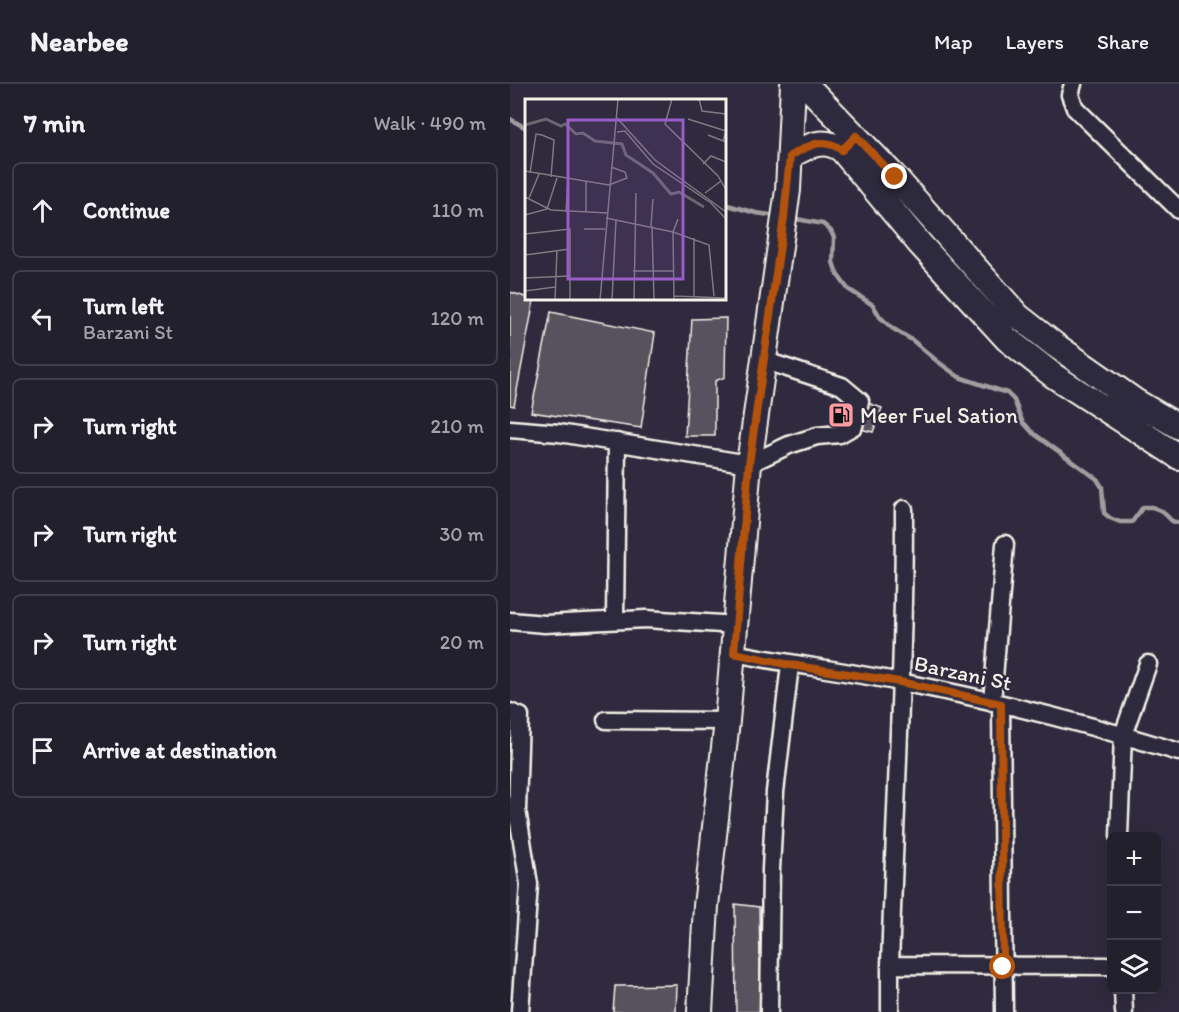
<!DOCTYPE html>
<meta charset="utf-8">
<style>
:root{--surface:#23202e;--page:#2b2836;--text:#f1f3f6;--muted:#a3a3aa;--line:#403e4a}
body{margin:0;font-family:Itim,sans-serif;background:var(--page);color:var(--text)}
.controls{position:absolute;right:18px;bottom:18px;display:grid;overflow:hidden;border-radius:9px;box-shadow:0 6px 24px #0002}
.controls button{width:54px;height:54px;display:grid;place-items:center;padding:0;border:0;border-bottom:2px solid var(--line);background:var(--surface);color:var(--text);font:30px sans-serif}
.stop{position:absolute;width:18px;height:18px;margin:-14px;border:4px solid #b45309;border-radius:50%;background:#fff}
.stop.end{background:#b45309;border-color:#fff;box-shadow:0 2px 6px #0008}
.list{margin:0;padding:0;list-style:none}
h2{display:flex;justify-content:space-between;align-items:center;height:78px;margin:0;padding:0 24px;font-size:26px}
h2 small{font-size:20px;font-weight:400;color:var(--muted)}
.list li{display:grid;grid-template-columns:39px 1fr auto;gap:18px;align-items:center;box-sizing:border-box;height:96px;margin:0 12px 12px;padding:0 12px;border:2px solid var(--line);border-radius:9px}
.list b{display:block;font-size:22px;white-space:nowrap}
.list p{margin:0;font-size:20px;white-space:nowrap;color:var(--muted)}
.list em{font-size:20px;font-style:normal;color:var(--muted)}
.icon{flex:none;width:33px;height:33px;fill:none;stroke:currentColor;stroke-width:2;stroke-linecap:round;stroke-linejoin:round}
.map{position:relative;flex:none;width:669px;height:928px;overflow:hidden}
header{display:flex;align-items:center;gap:36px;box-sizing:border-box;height:84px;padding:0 30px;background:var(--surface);border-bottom:2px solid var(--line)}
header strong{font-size:28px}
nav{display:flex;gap:33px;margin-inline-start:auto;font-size:21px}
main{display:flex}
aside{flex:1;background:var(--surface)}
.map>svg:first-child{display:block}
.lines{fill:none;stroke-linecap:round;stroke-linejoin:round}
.stream{stroke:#a19ea0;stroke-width:4.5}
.building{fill:#56525f;stroke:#f4f1e8;stroke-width:1.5}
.street-casing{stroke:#f4f1e8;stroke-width:21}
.secondary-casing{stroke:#f4f1e8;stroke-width:28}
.street{stroke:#2f2a3d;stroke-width:16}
.secondary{stroke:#2f2a3d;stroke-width:24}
.route{stroke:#b45309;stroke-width:8}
.labels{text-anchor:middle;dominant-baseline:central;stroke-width:4.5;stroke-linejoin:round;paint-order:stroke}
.poi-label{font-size:22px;fill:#f4f1e8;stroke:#2f2a3d;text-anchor:start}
.street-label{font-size:22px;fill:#f4f1e8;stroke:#2f2a3d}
.inset-river{fill:none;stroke:#6a6670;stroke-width:3}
.inset-road{fill:none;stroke:#7e7a81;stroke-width:1.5}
.view{fill:#995dc9;fill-opacity:0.15;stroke:#995dc9;stroke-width:3}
.inset-edge{fill:none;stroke:#f4f1e8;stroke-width:3}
</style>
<header>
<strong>Nearbee</strong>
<nav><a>Map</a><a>Layers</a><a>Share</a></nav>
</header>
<main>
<aside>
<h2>7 min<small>Walk · 490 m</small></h2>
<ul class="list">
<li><svg class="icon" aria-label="ahead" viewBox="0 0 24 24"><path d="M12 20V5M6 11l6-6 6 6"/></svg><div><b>Continue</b></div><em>110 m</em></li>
<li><svg class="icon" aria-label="left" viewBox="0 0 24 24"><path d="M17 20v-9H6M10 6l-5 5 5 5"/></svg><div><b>Turn left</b><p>Barzani St</p></div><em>120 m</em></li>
<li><svg class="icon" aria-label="right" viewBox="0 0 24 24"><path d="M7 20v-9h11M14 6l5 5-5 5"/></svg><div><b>Turn right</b></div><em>210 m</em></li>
<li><svg class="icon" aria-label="right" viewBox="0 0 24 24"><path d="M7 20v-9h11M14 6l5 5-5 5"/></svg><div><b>Turn right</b></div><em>30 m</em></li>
<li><svg class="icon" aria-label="right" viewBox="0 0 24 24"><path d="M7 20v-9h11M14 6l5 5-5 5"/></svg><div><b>Turn right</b></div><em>20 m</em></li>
<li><svg class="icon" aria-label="arrive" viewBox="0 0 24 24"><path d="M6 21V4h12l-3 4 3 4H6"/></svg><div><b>Arrive at destination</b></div></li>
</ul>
</aside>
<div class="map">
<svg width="669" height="928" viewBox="0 0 669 928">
<rect width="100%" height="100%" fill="#2f2a3d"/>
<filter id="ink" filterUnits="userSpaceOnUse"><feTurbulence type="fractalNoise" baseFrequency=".0167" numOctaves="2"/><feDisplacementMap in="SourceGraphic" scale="12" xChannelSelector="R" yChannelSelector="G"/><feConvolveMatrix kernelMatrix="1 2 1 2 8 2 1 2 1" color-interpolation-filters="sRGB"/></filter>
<g filter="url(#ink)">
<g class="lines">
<!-- stream -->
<path class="stream" d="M 0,35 L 16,44
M 214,120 L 246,129 L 267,132
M 281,134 L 313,140 L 321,147 L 324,154 L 323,178 L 327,190 L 338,205 L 363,221 L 370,233 L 382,244 L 402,256 L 427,277 L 449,293 L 497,309 L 504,316 L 512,337 L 523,349 L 587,395 L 592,403 L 594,429 L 600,434 L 610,438 L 622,438 L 633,423 L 642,423 L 652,427 L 662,437 L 669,439"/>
</g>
<!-- building -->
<path class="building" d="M 0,208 L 24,216 L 4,322 L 0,321 Z
M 41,228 L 145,249 L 131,344 L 21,328 Z
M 216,234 L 215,293 L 205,297 L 205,352 L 175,352 L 182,235 Z
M 355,318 L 372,324 L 363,348 L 346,344 Z
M 225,820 L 249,823 L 251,928 L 226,928 Z
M 167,901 L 166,928 L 103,928 L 105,902 Z"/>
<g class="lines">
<defs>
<path id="street" d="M 563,0 L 560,11 L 565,24 L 669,126
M 0,345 L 49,349 L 239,380 L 279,361 L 307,352 L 330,350 L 344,342 L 350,317 L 332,302 L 253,276
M 105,536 L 107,358
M 0,537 L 35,540 L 136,535 L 226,541
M 224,569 C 279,580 335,587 390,598 C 484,616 578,640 669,668
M 482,618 L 495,460
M 491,620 L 494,928
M 0,628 L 10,632 L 7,726 L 19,800 L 10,928
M 96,636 L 217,637
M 609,752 L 613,651 L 638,580
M 380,881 L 602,882
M 613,906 L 614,928
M 259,928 L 261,785 L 265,708 L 280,581
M 380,928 L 380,881 C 385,729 394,577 394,425"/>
<path id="secondary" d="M 295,0 L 385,93 L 508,232 L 545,261 L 625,317 L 669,343
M 280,72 C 298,62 313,53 332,66 L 410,160 L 497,255 L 544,292 L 669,373
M 190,928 L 196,822 L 217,637 L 239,380 L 278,106 L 283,0"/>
</defs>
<!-- street casing -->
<use href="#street" class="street-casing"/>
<!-- secondary casing -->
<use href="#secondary" class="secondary-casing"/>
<!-- street -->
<use href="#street" class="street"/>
<!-- secondary -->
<use href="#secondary" class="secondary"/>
</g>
</g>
<g class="lines" filter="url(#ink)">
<!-- route -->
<path class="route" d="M 385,93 L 346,52 L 332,66 C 313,52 298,62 280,72 L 274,133 L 239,380 L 224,569 L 280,581 L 390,598 L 491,620 L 493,883"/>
</g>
<!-- icons -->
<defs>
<symbol id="fuel-square" viewBox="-11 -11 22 22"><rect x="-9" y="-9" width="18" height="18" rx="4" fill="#ff9aa2" stroke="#2f2a3d"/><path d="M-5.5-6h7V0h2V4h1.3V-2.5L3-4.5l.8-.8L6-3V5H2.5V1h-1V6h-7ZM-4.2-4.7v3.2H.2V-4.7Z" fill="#111"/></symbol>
</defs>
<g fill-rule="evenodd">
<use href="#fuel-square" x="316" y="316" width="30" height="30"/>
</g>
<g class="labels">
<!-- poi labels -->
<g class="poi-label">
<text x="350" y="331">Meer Fuel Sation</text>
</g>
<!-- street labels -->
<g class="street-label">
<text transform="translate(453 589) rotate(12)">Barzani St</text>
</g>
</g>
<!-- overview -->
<g transform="translate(15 15)">
<rect width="201" height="201" fill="#2f2a3d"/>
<path class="inset-river" d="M 0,26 L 21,20 L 36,27 L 40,25 L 51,35 L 58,34 L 70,42 L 97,45 L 101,56 L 128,74 L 146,95 L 154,93 L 179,108"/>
<path class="inset-road" d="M 147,0 L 140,25 L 193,77 L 201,91M 174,0 L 177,12 L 201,15M 92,19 L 130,61 L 201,113M 163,20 L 201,32 L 198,42M 92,33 L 100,32 L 128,65 L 186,104 L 201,120M 183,36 L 201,43M 178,65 L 186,57 L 201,63M 0,72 L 84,86 L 102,79 L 100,73 L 86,68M 5,74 L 11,35 L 17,36 L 29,41 L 26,78M 180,94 L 196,82M 0,98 L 26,111 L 82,114M 4,99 L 14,75M 41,113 L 43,80M 61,113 L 61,82M 0,116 L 22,110 L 32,79M 81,119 L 148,133 L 184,146 L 189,197M 126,127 L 128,100M 127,127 L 129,201M 59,130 L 80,130M 0,135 L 45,130 L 45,201M 169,139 L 169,197M 0,156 L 45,150M 108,172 L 148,172M 0,179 L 45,177M 0,192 L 30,188M 149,197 L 201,199M 30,201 L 32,151M 75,201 L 93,0M 87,201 L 91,121M 109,201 L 111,94M 149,201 L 148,133 L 153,120"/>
<path class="view" d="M 43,21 L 158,21 L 158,180 L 43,180 Z"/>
<rect width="201" height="201" class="inset-edge"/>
</g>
</svg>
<div class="controls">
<button>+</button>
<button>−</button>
<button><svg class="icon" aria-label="layers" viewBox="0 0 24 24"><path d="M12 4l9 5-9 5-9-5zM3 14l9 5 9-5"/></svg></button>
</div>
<div class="stop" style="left:493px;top:883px"></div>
<div class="stop end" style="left:385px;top:93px"></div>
</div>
</main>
